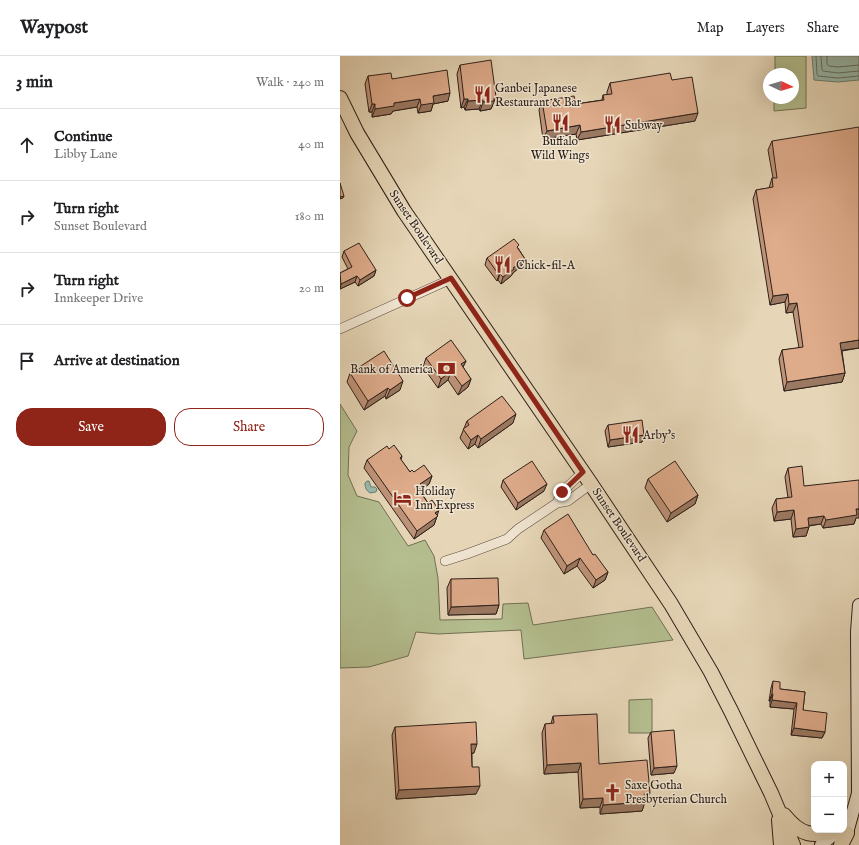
<!DOCTYPE html>
<meta charset="utf-8">
<style>
:root{--surface:#fff;--page:#f2f2f2;--text:#202124;--muted:#757577;--line:#e0e0e0;--accent:#8f2418}
body{margin:0;font-family:"IM FELL English",serif;background:var(--page);color:var(--text)}
.controls{position:absolute;right:12px;bottom:12px;display:grid;overflow:hidden;border-radius:8px;box-shadow:0 4px 16px #0002}
.controls button{width:36px;height:36px;display:grid;place-items:center;padding:0;border:0;border-bottom:1px solid var(--line);background:var(--surface);color:var(--text);font:20px sans-serif}
.compass{position:absolute;left:423px;top:12px;width:36px;height:36px;border-radius:50%;background:var(--surface);box-shadow:0 4px 16px #0002;rotate:94deg}
.stop{position:absolute;width:12px;height:12px;margin:-9px;border:3px solid #8f2418;border-radius:50%;background:#fff}
.stop.end{background:#8f2418;border-color:#fff;box-shadow:0 1px 4px #0008}
.list{margin:0;padding:0;list-style:none}
h2{display:flex;justify-content:space-between;align-items:center;height:52px;margin:0;padding:0 16px;font-size:17px}
h2 small{font-size:13px;font-weight:400;color:var(--muted)}
.list li{display:grid;grid-template-columns:26px 1fr auto;gap:12px;align-items:center;box-sizing:border-box;height:72px;padding:0 16px;border-top:1px solid var(--line)}
.list b{display:block;font-size:15px;white-space:nowrap}
.list p{margin:0;font-size:13px;white-space:nowrap;color:var(--muted)}
.list em{font-size:13px;font-style:normal;color:var(--muted)}
.actions{display:flex;gap:8px;padding:12px 16px}
.actions a{flex:1;padding:9px 0;border:1px solid var(--accent);border-radius:16px;text-align:center;font-size:14px;color:var(--accent)}
.actions .main{background:var(--accent);color:#fff}
.icon{flex:none;width:22px;height:22px;fill:none;stroke:currentColor;stroke-width:2;stroke-linecap:round;stroke-linejoin:round}
.map{position:relative;flex:none;width:519px;height:789px;overflow:hidden}
header{display:flex;align-items:center;gap:24px;box-sizing:border-box;height:56px;padding:0 20px;background:var(--surface);border-bottom:1px solid var(--line)}
header strong{font-size:19px}
nav{display:flex;gap:22px;margin-inline-start:auto;font-size:14px}
main{display:flex}
aside{flex:1;background:var(--surface)}
.map>svg:first-child{display:block}
.green{fill:#b4be8f;stroke:#717054}
.water{fill:#96b9ac;stroke:#6c7c72}
.lines{fill:none;stroke-linecap:round;stroke-linejoin:round}
.shore{stroke:#626d63;stroke-width:1}
.street-casing{stroke:#5c4e41;stroke-width:10}
.secondary-casing{stroke:#2e211a;stroke-width:14}
.primary-casing{stroke:#2e211a;stroke-width:16}
.street{stroke:#efe4d0;stroke-width:9}
.secondary{stroke:#efe4d0;stroke-width:12}
.primary{stroke:#e6d6b7;stroke-width:14}
.wall{fill:#bf9378;stroke:#2e211a}
.shaded-wall{fill:#9b7861;stroke:#2e211a}
.building{fill:#deab8b;stroke:#2e211a}
.route{stroke:#8f2418;stroke-width:5}
.labels{text-anchor:middle;dominant-baseline:central;stroke-width:3;stroke-linejoin:round;paint-order:stroke}
.poi-label{font-size:12px;fill:#2e211a;stroke:#efe4d0;text-anchor:start}
.street-label{font-size:12px;fill:#2e211a;stroke:#efe4d0}
</style>
<header>
<strong>Waypost</strong>
<nav><a>Map</a><a>Layers</a><a>Share</a></nav>
</header>
<main>
<aside>
<h2>3 min<small>Walk · 240 m</small></h2>
<ul class="list">
<li><svg class="icon" aria-label="ahead" viewBox="0 0 24 24"><path d="M12 20V5M6 11l6-6 6 6"/></svg><div><b>Continue</b><p>Libby Lane</p></div><em>40 m</em></li>
<li><svg class="icon" aria-label="right" viewBox="0 0 24 24"><path d="M7 20v-9h11M14 6l5 5-5 5"/></svg><div><b>Turn right</b><p>Sunset Boulevard</p></div><em>180 m</em></li>
<li><svg class="icon" aria-label="right" viewBox="0 0 24 24"><path d="M7 20v-9h11M14 6l5 5-5 5"/></svg><div><b>Turn right</b><p>Innkeeper Drive</p></div><em>20 m</em></li>
<li><svg class="icon" aria-label="arrive" viewBox="0 0 24 24"><path d="M6 21V4h12l-3 4 3 4H6"/></svg><div><b>Arrive at destination</b></div></li>
</ul>
<div class="actions"><a class="main">Save</a><a>Share</a></div>
</aside>
<div class="map">
<svg width="519" height="789" viewBox="0 0 519 789">
<rect width="100%" height="100%" fill="#e6d6b7"/>
<filter id="stains"><feTurbulence type="fractalNoise" baseFrequency=".005" numOctaves="4"/><feColorMatrix values="0 0 0 0 .2 0 0 0 0 .09 0 0 0 0 .02 0 0 0 .5 -.17"/></filter>
<radialGradient id="worn" r=".72"><stop offset=".6" stop-color="#630" stop-opacity="0"/><stop offset="1" stop-color="#630" stop-opacity=".3"/></radialGradient>
<!-- green -->
<path class="green" d="M 435,0 L 466,0 L 466,52 L 434,55 L 434,42 L 453,42 L 453,18 L 435,18 Z
M 0,348 L 17,375 L 9,391 L 8,419 L 17,440 L 39,446 L 68,490 L 85,484 L 94,500 L 98,522 L 100,564 L 162,563 L 163,548 L 188,547 L 193,569 L 312,551 L 333,584 L 184,603 L 181,574 L 98,578 L 76,576 L 68,600 L 29,611 L 0,612 Z
M 312,643 L 312,677 L 289,677 L 289,644 Z"/>
<!-- water -->
<path class="water" d="M 472,0 L 519,0 L 519,24 L 498,26 L 474,24 Z
M 27,425 L 29,425 L 31,431 L 35,431 L 37,433 L 36,436 L 30,437 C 26,434 25,432 25,427 Z"/>
<g class="lines">
<!-- shore -->
<path class="shore" d="M 476,0 L 477,18 L 478,20 L 498,22 L 519,20
M 481,0 L 482,14 L 483,15 L 498,17 L 519,15
M 487,0 L 487,8 L 489,10 L 498,11 L 519,9"/>
<defs>
<path id="street" d="M 0,273 L 111,223
M 217,447 L 222,436 L 243,416
M 105,505 L 127,498 L 167,483 L 178,473 L 217,447 L 228,445 L 251,428"/>
<path id="secondary" d="M 501,783 L 507,777 L 518,737 L 517,576 L 519,549
M 481,789 L 499,774"/>
<path id="primary" d="M 0,42 L 17,77 L 64,155 L 251,428 L 331,548 L 371,616 L 391,655 L 431,737 L 453,789
M 444,759 C 462,781 471,780 498,775
M 439,764 L 441,789
M 501,789 L 507,777"/>
</defs>
<!-- street casing -->
<use href="#street" class="street-casing"/>
<!-- secondary casing -->
<use href="#secondary" class="secondary-casing"/>
<!-- primary casing -->
<use href="#primary" class="primary-casing"/>
<!-- street -->
<use href="#street" class="street"/>
<!-- secondary -->
<use href="#secondary" class="secondary"/>
<!-- primary -->
<use href="#primary" class="primary"/>
</g>
<!-- wall -->
<path class="wall" d="M 120,9 L 153,50 L 152,50 L 151,53 L 140,55 L 139,53 L 125,54 L 124,51 L 121,52 L 117,18 Z
M 28,20 L 52,23 L 108,45 L 93,48 L 91,55 L 78,57 L 77,51 L 53,55 L 51,58 L 32,61 L 32,56 L 29,56 L 25,28 Z
M 332,24 L 355,65 L 237,84 L 236,78 L 203,83 L 199,54 L 202,45 L 236,48 L 262,44 L 263,39 L 267,39 L 267,36 L 270,27 Z
M 432,85 L 519,292 L 502,295 L 505,317 L 502,326 L 444,335 L 439,303 L 442,294 L 459,292 L 453,256 L 446,257 L 445,246 L 430,249 L 413,143 L 416,134 L 429,132 L 432,122 L 433,122 L 428,94 Z
M 178,192 L 185,203 L 182,209 L 173,217 L 171,220 L 161,228 L 158,224 L 157,225 L 145,209 L 147,202 Z
M 4,195 L 36,214 L 34,220 L 18,230 L 15,226 L 0,233 L 0,217 L 8,213 L 2,201 Z
M 86,302 L 126,305 L 123,311 L 131,323 L 128,331 L 118,339 L 108,324 L 98,332 L 83,311 Z
M 10,317 L 60,334 L 46,343 L 45,340 L 24,354 L 7,326 Z
M 127,365 L 173,367 L 138,392 L 135,388 L 128,393 L 120,382 Z
M 268,369 L 304,379 L 302,386 L 268,391 L 265,375 Z
M 49,393 L 62,400 L 61,404 L 70,416 L 74,416 L 92,420 L 89,428 L 80,435 L 97,460 L 94,469 L 74,483 L 24,412 L 27,404 Z
M 448,412 L 464,430 L 516,462 L 514,468 L 483,472 L 481,468 L 469,470 L 466,480 L 453,481 L 451,463 L 434,465 L 432,452 L 436,443 L 448,442 L 445,421 Z
M 308,423 L 358,439 L 355,448 L 327,466 L 305,432 Z
M 163,424 L 204,435 L 176,454 L 161,431 Z
M 204,474 L 253,499 L 268,516 L 265,524 L 253,532 L 237,510 L 224,518 L 201,482 Z
M 111,523 L 159,549 L 156,558 L 108,559 L 107,532 Z
M 433,625 L 440,633 L 465,636 L 463,654 L 485,676 L 482,682 L 451,679 L 454,653 L 430,651 L 430,645 L 429,645 L 431,632 Z
M 213,660 L 259,708 L 306,746 L 305,746 L 302,755 L 260,758 L 260,751 L 240,752 L 238,716 L 204,718 L 202,677 L 205,668 L 211,668 Z
M 55,671 L 134,697 L 132,697 L 132,711 L 136,738 L 56,743 L 52,679 Z
M 311,676 L 334,717 L 311,719 L 308,682 Z"/>
<!-- shaded-wall -->
<path class="shaded-wall" d="M 110,37 L 108,45 L 93,48 L 91,55 L 78,57 L 81,49 L 93,40 Z
M 156,41 L 151,53 L 140,55 L 143,46 Z
M 80,43 L 77,51 L 53,55 L 51,58 L 32,61 L 35,53 L 54,47 Z
M 124,43 L 128,43 L 124,51 L 121,52 Z
M 143,44 L 139,53 L 125,54 L 128,45 Z
M 32,48 L 35,48 L 32,56 L 29,56 Z
M 358,57 L 355,65 L 237,84 L 241,76 Z
M 240,69 L 236,78 L 203,83 L 207,75 Z
M 4,140 L 3,142 L 0,143 L 0,141 Z
M 185,203 L 182,209 L 173,217 L 171,220 L 161,228 L 163,221 L 173,212 Z
M 36,214 L 34,220 L 18,230 L 20,224 Z
M 160,218 L 158,224 L 157,225 L 159,219 Z
M 17,220 L 15,226 L 0,233 L 1,228 Z
M 448,238 L 445,246 L 430,249 L 433,240 Z
M 457,247 L 453,256 L 446,257 L 449,248 Z
M 519,284 L 519,292 L 497,295 L 500,287 Z
M 126,305 L 122,313 L 121,308 Z
M 111,315 L 108,324 L 98,332 L 101,323 Z
M 505,317 L 502,326 L 444,335 L 447,326 Z
M 131,323 L 128,331 L 118,339 L 122,330 Z
M 63,325 L 60,334 L 46,343 L 50,334 Z
M 48,332 L 45,340 L 24,354 L 28,345 Z
M 176,358 L 173,367 L 138,392 L 141,383 Z
M 138,379 L 135,388 L 128,393 L 131,384 Z
M 304,379 L 302,386 L 268,391 L 270,384 Z
M 92,420 L 89,428 L 80,435 L 78,439 L 75,441 L 80,428 Z
M 207,428 L 204,435 L 176,454 L 178,447 Z
M 358,439 L 355,448 L 327,466 L 331,457 Z
M 516,453 L 519,453 L 519,462 L 516,462 L 514,468 L 483,472 L 486,464 Z
M 99,454 L 94,469 L 74,483 L 77,475 L 95,457 Z
M 454,454 L 451,463 L 434,465 L 437,456 Z
M 484,460 L 481,468 L 465,470 L 468,462 Z
M 469,471 L 466,480 L 453,481 L 456,473 Z
M 240,502 L 237,510 L 224,518 L 227,510 Z
M 268,516 L 265,524 L 253,532 L 256,524 Z
M 159,549 L 156,558 L 108,559 L 111,551 Z
M 432,638 L 433,638 L 430,645 L 429,645 Z
M 432,644 L 457,647 L 454,653 L 430,651 Z
M 454,672 L 485,676 L 482,682 L 451,679 Z
M 131,688 L 137,688 L 134,697 L 128,697 Z
M 241,707 L 238,716 L 204,718 L 207,709 Z
M 337,710 L 334,717 L 311,719 L 314,712 Z
M 140,730 L 136,738 L 56,743 L 59,734 Z
M 310,737 L 306,746 L 301,746 L 304,738 Z
M 263,742 L 260,751 L 240,752 L 243,743 Z
M 305,746 L 302,755 L 260,758 L 263,749 Z"/>
<!-- building -->
<path class="building" d="M 151,4 L 156,41 L 154,42 L 154,45 L 143,46 L 143,44 L 128,45 L 128,43 L 124,43 L 120,9 Z
M 107,14 L 110,37 L 93,40 L 94,47 L 81,49 L 80,43 L 54,47 L 54,50 L 35,53 L 35,48 L 32,48 L 28,20 L 51,17 L 52,23 Z
M 330,17 L 332,24 L 352,21 L 358,57 L 241,76 L 240,69 L 207,75 L 202,45 L 234,40 L 236,48 L 264,44 L 263,39 L 272,38 L 270,27 Z
M 519,71 L 519,284 L 500,287 L 505,317 L 447,326 L 442,294 L 463,291 L 457,247 L 449,248 L 448,238 L 433,240 L 416,134 L 433,131 L 432,122 L 437,122 L 432,85 Z
M 0,127 L 4,140 L 0,141 Z
M 174,183 L 179,189 L 177,191 L 185,203 L 173,212 L 174,213 L 163,221 L 160,218 L 159,219 L 147,202 Z
M 19,187 L 36,214 L 20,224 L 17,220 L 1,228 L 0,217 L 12,211 L 4,195 Z
M 111,284 L 126,305 L 121,308 L 131,323 L 122,330 L 111,315 L 101,323 L 86,302 Z
M 44,295 L 63,325 L 50,334 L 48,332 L 28,345 L 10,317 Z
M 162,340 L 176,358 L 141,383 L 138,379 L 131,384 L 123,373 L 129,369 L 127,365 Z
M 302,364 L 304,379 L 270,384 L 268,369 Z
M 54,389 L 62,400 L 60,402 L 70,416 L 72,414 L 74,416 L 84,409 L 92,420 L 80,428 L 82,430 L 78,433 L 88,447 L 92,444 L 99,454 L 95,457 L 98,460 L 77,475 L 27,404 L 47,390 L 49,393 Z
M 192,405 L 207,428 L 178,447 L 163,424 Z
M 335,405 L 358,439 L 331,457 L 308,423 Z
M 462,410 L 464,430 L 519,424 L 519,453 L 516,453 L 517,459 L 486,464 L 484,460 L 468,462 L 469,471 L 456,473 L 454,454 L 437,456 L 436,443 L 452,441 L 448,412 Z
M 228,458 L 253,499 L 255,498 L 268,516 L 256,524 L 240,502 L 227,510 L 204,474 Z
M 158,522 L 159,549 L 111,551 L 111,523 Z
M 433,625 L 440,626 L 440,633 L 465,636 L 463,654 L 487,657 L 485,676 L 454,672 L 457,647 L 432,644 L 433,638 L 432,638 Z
M 257,658 L 259,708 L 307,704 L 310,737 L 304,738 L 305,746 L 263,749 L 263,742 L 243,743 L 241,707 L 207,709 L 205,668 L 214,667 L 213,660 Z
M 136,666 L 137,688 L 131,688 L 132,711 L 139,711 L 140,730 L 59,734 L 55,671 Z
M 334,674 L 337,710 L 314,712 L 311,676 Z"/>
<g class="lines">
<!-- route -->
<path class="route" d="M 67,242 L 111,222 L 243,416 L 222,436"/>
</g>
<!-- icons -->
<defs>
<symbol id="restaurant-bare" viewBox="-9 -9 18 18"><path d="M-5-6h1v4h1v-4h1v4h1v-4h1v5L-1.5 .5V6h-2V.5L-5-1ZM5-6V6H3V1.5H1.5Q1.5-4 5-6Z" fill="#8f2418" stroke="#efe4d0" stroke-width="2.5" paint-order="stroke"/></symbol>
<symbol id="bank-bare" viewBox="-9 -9 18 18"><path d="M-6-4H6V4H-6ZM0-2.3a2.3 2.3 0 1 0 0 4.6a2.3 2.3 0 1 0 0-4.6Z" fill="#8f2418" stroke="#efe4d0" stroke-width="2.5" paint-order="stroke"/></symbol>
<symbol id="hotel-bare" viewBox="-9 -9 18 18"><path d="M-6-4.5h1.5V1H6V5H4.5V3h-9V5H-6ZM-4 0a1.8 1.8 0 1 1 3.6 0ZM.5 0V-2.5h3Q6-2.5 6 0Z" fill="#8f2418" stroke="#efe4d0" stroke-width="2.5" paint-order="stroke"/></symbol>
<symbol id="church-bare" viewBox="-9 -9 18 18"><path d="M-1.2-6h2.4v3.5h3.3v2.4h-3.3V6h-2.4V-.1h-3.3v-2.4h3.3Z" fill="#8f2418" stroke="#efe4d0" stroke-width="2.5" paint-order="stroke"/></symbol>
</defs>
<g fill-rule="evenodd">
<use href="#restaurant-bare" x="130" y="26" width="25" height="25"/>
<use href="#restaurant-bare" x="208" y="54" width="25" height="25"/>
<use href="#restaurant-bare" x="260" y="56" width="25" height="25"/>
<use href="#restaurant-bare" x="150" y="196" width="25" height="25"/>
<use href="#bank-bare" x="94" y="300" width="25" height="25"/>
<use href="#restaurant-bare" x="278" y="366" width="25" height="25"/>
<use href="#hotel-bare" x="50" y="430" width="25" height="25"/>
<use href="#church-bare" x="260" y="724" width="25" height="25"/>
</g>
<g class="labels">
<!-- poi labels -->
<g class="poi-label">
<text x="155" y="32">Ganbei Japanese<tspan x="155" dy="14">Restaurant &amp; Bar</tspan></text>
<text x="285" y="69">Subway</text>
<text x="220" y="85" text-anchor="middle">Buffalo<tspan x="220" dy="14">Wild Wings</tspan></text>
<text x="176" y="209">Chick-fil-A</text>
<text x="93" y="313" text-anchor="end">Bank of America</text>
<text x="303" y="379">Arby's</text>
<text x="75" y="435">Holiday<tspan x="75" dy="14">Inn Express</tspan></text>
<text x="285" y="729">Saxe Gotha<tspan x="285" dy="14">Presbyterian Church</tspan></text>
</g>
<!-- street labels -->
<g class="street-label">
<text transform="translate(76 171) rotate(56)">Sunset Boulevard</text>
<text transform="translate(279 469) rotate(56)">Sunset Boulevard</text>
</g>
</g>
<rect width="100%" height="100%" filter="url(#stains)"/>
<rect width="100%" height="100%" fill="url(#worn)"/>
</svg>
<div class="controls">
<button>+</button>
<button>−</button>
</div>
<svg class="compass" viewBox="-18 -18 36 36"><path d="M0-13l5 13h-10z" fill="#e53935"/><path d="M0 13l5-13h-10z" fill="#757577"/></svg>
<div class="stop" style="left:67px;top:242px"></div>
<div class="stop end" style="left:222px;top:436px"></div>
</div>
</main>
